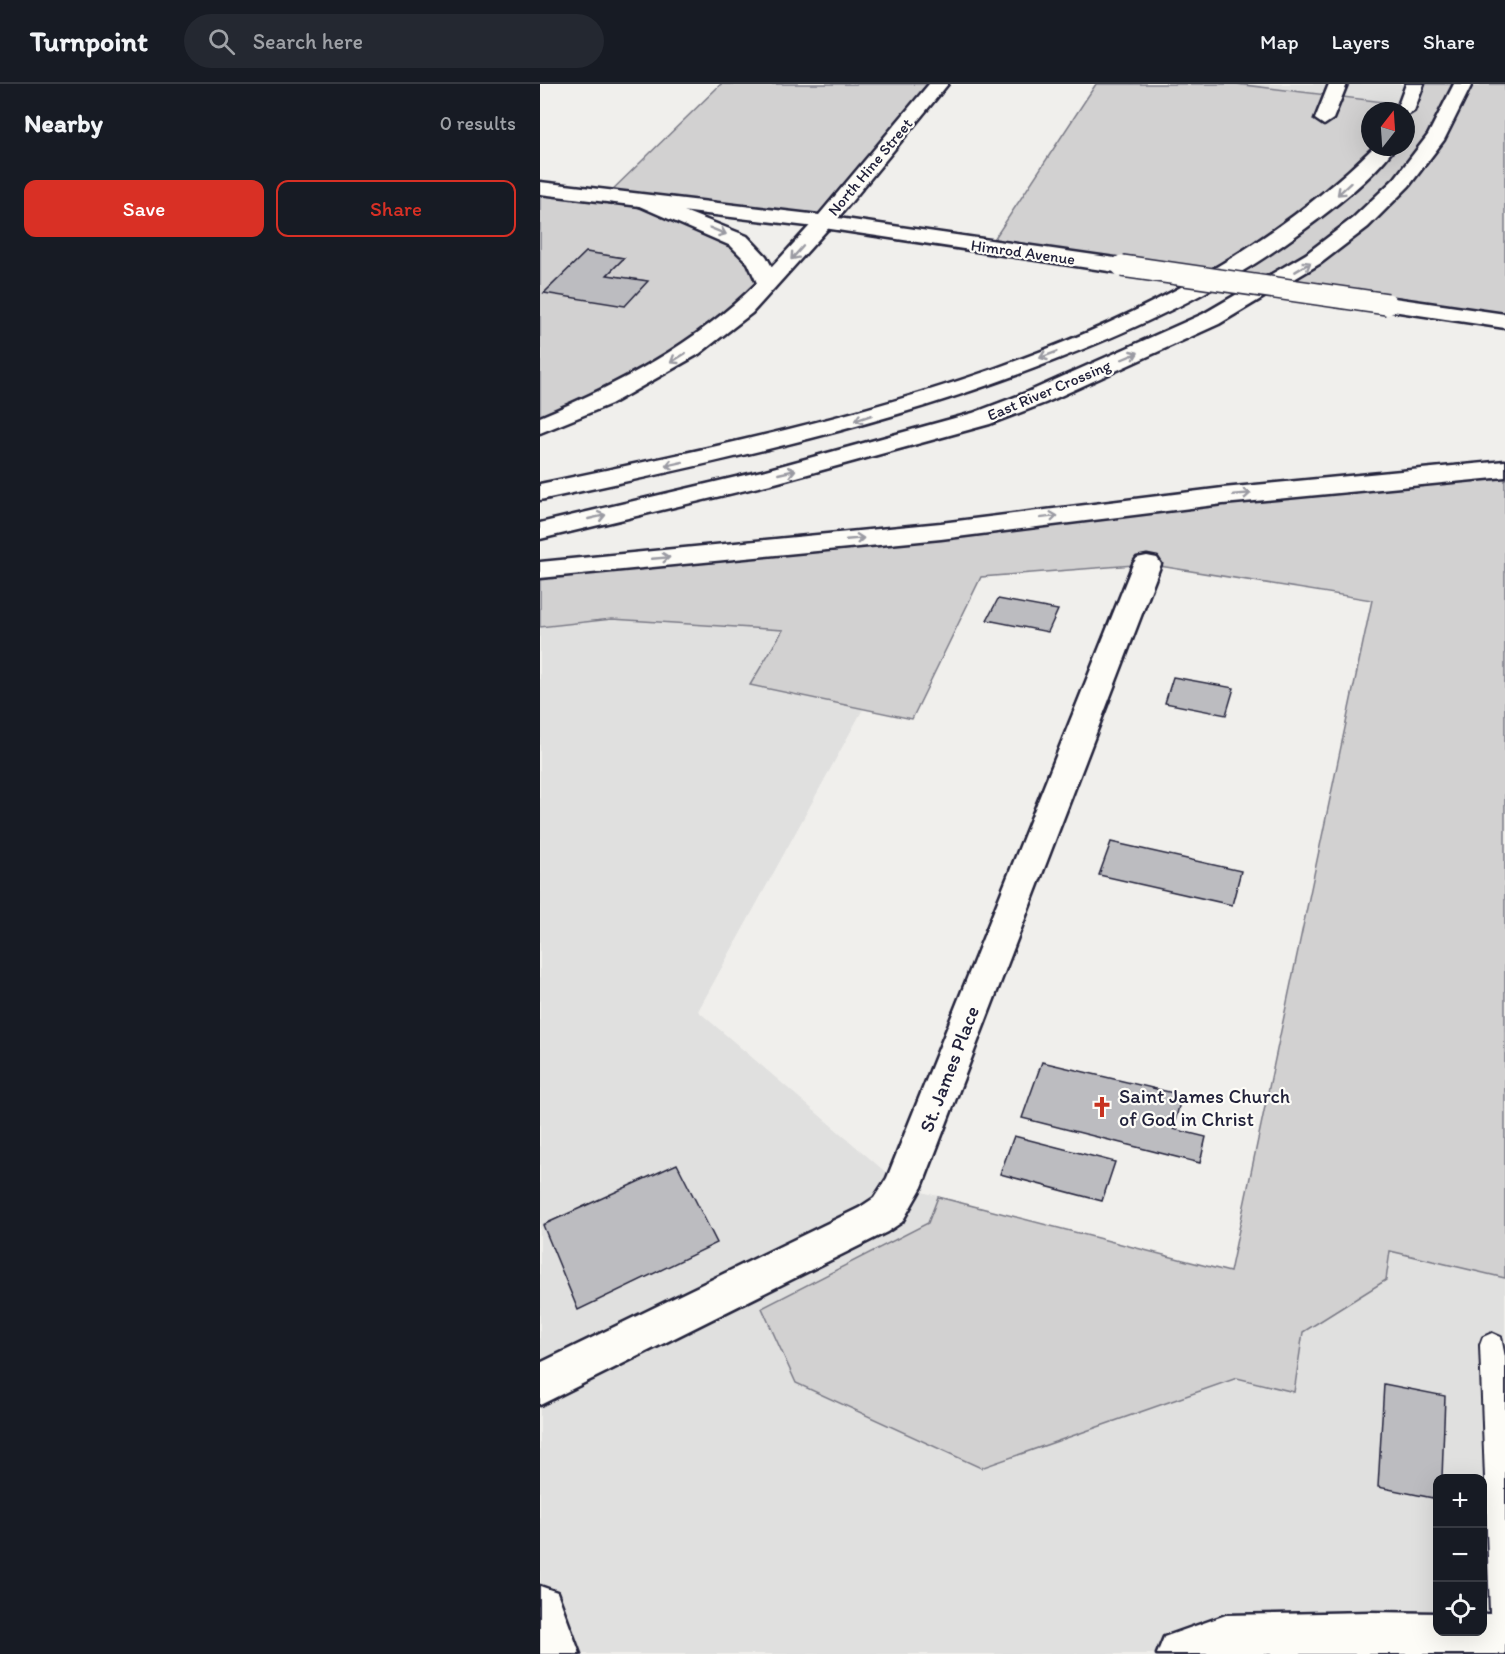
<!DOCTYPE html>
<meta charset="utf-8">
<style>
:root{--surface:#171b24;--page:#242831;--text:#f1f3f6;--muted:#9ea1a6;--line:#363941;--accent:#d93025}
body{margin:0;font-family:Itim,sans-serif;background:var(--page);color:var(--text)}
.controls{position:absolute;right:18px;bottom:18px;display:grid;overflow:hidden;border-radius:12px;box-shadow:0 6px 24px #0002}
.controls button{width:54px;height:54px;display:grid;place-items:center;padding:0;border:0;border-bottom:2px solid var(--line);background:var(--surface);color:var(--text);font:30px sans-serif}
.compass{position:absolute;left:821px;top:18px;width:54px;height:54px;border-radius:50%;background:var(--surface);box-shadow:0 6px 24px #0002;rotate:17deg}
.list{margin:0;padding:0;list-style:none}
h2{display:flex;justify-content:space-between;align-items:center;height:78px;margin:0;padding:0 24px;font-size:26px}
h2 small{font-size:20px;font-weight:400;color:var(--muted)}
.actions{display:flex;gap:12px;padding:18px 24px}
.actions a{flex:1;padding:14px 0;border:2px solid var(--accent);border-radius:12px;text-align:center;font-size:21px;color:var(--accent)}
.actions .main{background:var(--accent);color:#fff}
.icon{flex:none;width:33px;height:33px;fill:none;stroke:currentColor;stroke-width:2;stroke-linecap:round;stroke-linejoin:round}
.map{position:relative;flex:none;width:965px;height:1570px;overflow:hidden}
header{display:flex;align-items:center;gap:36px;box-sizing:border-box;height:84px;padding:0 30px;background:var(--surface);border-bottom:2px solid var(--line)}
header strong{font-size:28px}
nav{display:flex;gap:33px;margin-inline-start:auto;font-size:21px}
.search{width:420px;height:54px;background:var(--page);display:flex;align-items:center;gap:15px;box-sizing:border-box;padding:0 21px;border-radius:33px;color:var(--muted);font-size:22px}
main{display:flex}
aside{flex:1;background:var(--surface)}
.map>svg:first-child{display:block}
.built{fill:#e0e0df;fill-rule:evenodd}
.green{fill:#d2d1d1;stroke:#7a7a86;stroke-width:1.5;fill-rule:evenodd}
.building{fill:#bcbcc0;stroke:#22223b;stroke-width:1.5}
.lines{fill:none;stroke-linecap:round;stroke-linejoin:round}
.lane-casing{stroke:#22223b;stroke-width:4}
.street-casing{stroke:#22223b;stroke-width:5}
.secondary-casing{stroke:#22223b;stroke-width:5}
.highway-casing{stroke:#22223b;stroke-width:5}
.lane{fill:#fdfcf7;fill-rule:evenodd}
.street{fill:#fdfcf7;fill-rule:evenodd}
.secondary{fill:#fdfcf7;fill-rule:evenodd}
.highway{fill:#fdfcf7;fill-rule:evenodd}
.secondary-bridge-casing{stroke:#22223b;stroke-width:24;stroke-linecap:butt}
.secondary-bridge{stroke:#fdfcf7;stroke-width:21}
.oneway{stroke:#9a9aa2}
.labels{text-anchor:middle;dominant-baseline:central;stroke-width:4.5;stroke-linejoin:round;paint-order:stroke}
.far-street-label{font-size:16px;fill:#22223b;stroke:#fdfcf7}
.street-label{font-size:20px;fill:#22223b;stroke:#fdfcf7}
.poi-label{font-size:20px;fill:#22223b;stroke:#fdfcf7;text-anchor:start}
</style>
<header>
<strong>Turnpoint</strong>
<div class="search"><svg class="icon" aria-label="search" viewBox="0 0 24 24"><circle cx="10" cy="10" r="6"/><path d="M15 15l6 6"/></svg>Search here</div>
<nav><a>Map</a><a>Layers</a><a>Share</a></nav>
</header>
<main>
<aside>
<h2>Nearby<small>0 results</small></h2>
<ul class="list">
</ul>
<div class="actions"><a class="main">Save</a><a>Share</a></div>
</aside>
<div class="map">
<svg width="965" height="1570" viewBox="0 0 965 1570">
<rect width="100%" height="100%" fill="#f0efec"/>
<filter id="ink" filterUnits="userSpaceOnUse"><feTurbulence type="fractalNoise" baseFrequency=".0167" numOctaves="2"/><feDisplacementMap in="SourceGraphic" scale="12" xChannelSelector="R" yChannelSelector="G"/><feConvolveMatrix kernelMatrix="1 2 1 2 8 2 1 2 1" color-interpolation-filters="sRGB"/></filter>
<g filter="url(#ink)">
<!-- built -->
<path class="built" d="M 696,0 L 875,0 L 868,21 Z
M 393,497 L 158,927 L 363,1103 L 690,1188 L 703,1131 L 965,1194 L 965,1554 L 700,1570 L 0,1570 L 0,543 ZM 898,1394 L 942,1394 L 942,1548 L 898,1548 Z"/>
<!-- green -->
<path class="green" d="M 181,0 L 399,0 L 284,138 L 107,117 L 188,151 L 229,200 L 204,226 L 0,342 L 0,104 L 66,112 ZM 46,168 L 84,174 L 67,191 L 107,197 L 5,208 Z
M 556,0 L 696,0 L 868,21 L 875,0 L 965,0 L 965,237 L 449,163 ZM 830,27 L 866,27 L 866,63 L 830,63 Z
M 965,385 L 965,1194 L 850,1167 L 846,1196 L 763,1248 L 754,1308 L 697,1294 L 441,1384 L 256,1299 L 222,1224 L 388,1139 L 398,1113 L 690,1188 L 832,516 L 607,480 L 441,493 L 372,635 L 210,601 L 243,546 L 72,535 L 0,543 L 0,486 Z"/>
<!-- building -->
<path class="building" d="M 46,168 L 84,174 L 67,191 L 108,197 L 85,222 L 4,209 Z
M 458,515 L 518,526 L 508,548 L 447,536 Z
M 633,593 L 694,604 L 686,631 L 625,619 Z
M 571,758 L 701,787 L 692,821 L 559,791 Z
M 502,978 L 642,1011 L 633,1045 L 666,1053 L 660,1079 L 482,1034 Z
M 474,1052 L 575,1078 L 562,1117 L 460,1090 Z
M 137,1080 L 177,1159 L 38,1226 L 3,1141 Z
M 844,1300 L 905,1312 L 902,1394 L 898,1394 L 898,1415 L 838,1403 Z"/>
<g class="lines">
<defs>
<path id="lane" d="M 952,1249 L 961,1253 L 965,1273 L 965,1568 L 955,1564 L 951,1554 L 940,1261 L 943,1253 Z"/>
<path id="street" d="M 789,0 L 807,0 L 793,35 L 784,41 L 775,35 Z
M 607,472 L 617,474 L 621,480 L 382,1103 L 362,1138 L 347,1148 L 0,1321 L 0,1279 L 319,1124 L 334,1114 L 347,1094 L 593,480 L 597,474 Z"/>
<path id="secondary" d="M 389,0 L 408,0 L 298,134 L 582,175 L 590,177 L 593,182 L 590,187 L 582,189 L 284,144 L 0,110 L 0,98 L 279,131 Z
M 847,213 L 965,230 L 965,244 L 839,225 L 836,220 L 839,215 Z
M 0,1502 L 17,1508 L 40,1570 L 0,1570 Z
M 830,1528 L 898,1529 L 898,1548 L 942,1548 L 942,1530 L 965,1530 L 965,1570 L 617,1570 L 624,1553 L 686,1531 Z"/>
<path id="highway" d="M 866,0 L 884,0 L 874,27 L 866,32 L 866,27 L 856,27 Z
M 914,0 L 932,0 L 904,56 L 869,102 L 828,143 L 781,179 L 679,240 L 505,319 L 450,340 L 235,399 L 0,455 L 0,439 L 222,387 L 433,329 L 488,308 L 663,230 L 766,170 L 813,134 L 855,94 L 888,51 Z
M 834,63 L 855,63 C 833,94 791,126 761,148 C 688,202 607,240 523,273 C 354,341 178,378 0,416 L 0,400 C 286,340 618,275 834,63 Z
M 104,111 L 207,152 L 226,172 L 232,183 L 277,134 L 291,134 L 294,138 L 212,229 L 159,270 L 71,320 L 0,349 L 0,333 C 80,300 155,260 217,199 L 208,179 L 191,162 L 97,121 L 94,117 L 97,113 Z
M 965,377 L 965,393 L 683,420 L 401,455 L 0,494 L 0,478 L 401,439 L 683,404 Z"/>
</defs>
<!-- lane casing -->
<use href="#lane" class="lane-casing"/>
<!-- street casing -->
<use href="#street" class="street-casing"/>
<!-- secondary casing -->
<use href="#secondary" class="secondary-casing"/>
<!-- highway casing -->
<use href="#highway" class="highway-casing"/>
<!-- lane -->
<use href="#lane" class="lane"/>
<!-- street -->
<use href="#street" class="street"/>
<!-- secondary -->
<use href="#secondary" class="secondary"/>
<!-- highway -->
<use href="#highway" class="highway"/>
<defs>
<path id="secondary-bridge" d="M 582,182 L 847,220"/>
</defs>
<!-- secondary-bridge casing -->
<use href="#secondary-bridge" class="secondary-bridge-casing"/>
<!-- secondary-bridge -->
<use href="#secondary-bridge" class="secondary-bridge"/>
</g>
<!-- one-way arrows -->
<defs><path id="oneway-shaft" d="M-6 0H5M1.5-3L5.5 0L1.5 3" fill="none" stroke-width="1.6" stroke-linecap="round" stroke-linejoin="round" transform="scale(1.5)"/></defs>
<g class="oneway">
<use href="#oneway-shaft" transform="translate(804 105) rotate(137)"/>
<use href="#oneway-shaft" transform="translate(178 147) rotate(22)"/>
<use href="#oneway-shaft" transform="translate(257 169) rotate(132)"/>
<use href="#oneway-shaft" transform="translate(763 183) rotate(-31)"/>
<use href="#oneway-shaft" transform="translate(508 271) rotate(159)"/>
<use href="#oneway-shaft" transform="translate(590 272) rotate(-23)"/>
<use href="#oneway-shaft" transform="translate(138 274) rotate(148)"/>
<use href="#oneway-shaft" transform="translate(323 334) rotate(162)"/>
<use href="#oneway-shaft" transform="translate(134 380) rotate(167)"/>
<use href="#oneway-shaft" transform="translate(247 388) rotate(-13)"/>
<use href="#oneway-shaft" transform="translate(702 410) rotate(-5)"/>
<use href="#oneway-shaft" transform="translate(57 433) rotate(-13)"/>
<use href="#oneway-shaft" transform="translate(509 433) rotate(-7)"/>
<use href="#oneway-shaft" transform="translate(315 455) rotate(-5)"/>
<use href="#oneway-shaft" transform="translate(121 474) rotate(-5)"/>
</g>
</g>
<!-- icons -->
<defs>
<symbol id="church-bare" viewBox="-9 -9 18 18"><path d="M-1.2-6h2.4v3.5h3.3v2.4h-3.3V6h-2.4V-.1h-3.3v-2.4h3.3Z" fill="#c8321e" stroke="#fdfcf7" stroke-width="2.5" paint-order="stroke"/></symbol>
</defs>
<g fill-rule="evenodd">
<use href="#church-bare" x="547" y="1008" width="30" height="30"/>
</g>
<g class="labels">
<!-- far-street labels -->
<g class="far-street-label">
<text transform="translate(330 83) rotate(-50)">North Hine Street</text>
<text transform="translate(483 168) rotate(8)">Himrod Avenue</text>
<text transform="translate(509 306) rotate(-23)">East River Crossing</text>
</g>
<!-- street labels -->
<g class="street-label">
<text transform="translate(409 985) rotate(-69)">St. James Place</text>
</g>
<!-- poi labels -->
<g class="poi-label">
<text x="579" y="1012">Saint James Church<tspan x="579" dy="23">of God in Christ</tspan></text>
</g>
</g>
</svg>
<div class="controls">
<button>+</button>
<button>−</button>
<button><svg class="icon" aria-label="locate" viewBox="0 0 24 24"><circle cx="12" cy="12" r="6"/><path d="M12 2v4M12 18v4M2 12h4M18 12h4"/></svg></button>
</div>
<svg class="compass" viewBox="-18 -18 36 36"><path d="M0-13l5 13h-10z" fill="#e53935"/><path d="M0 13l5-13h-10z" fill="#9ea1a6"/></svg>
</div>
</main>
